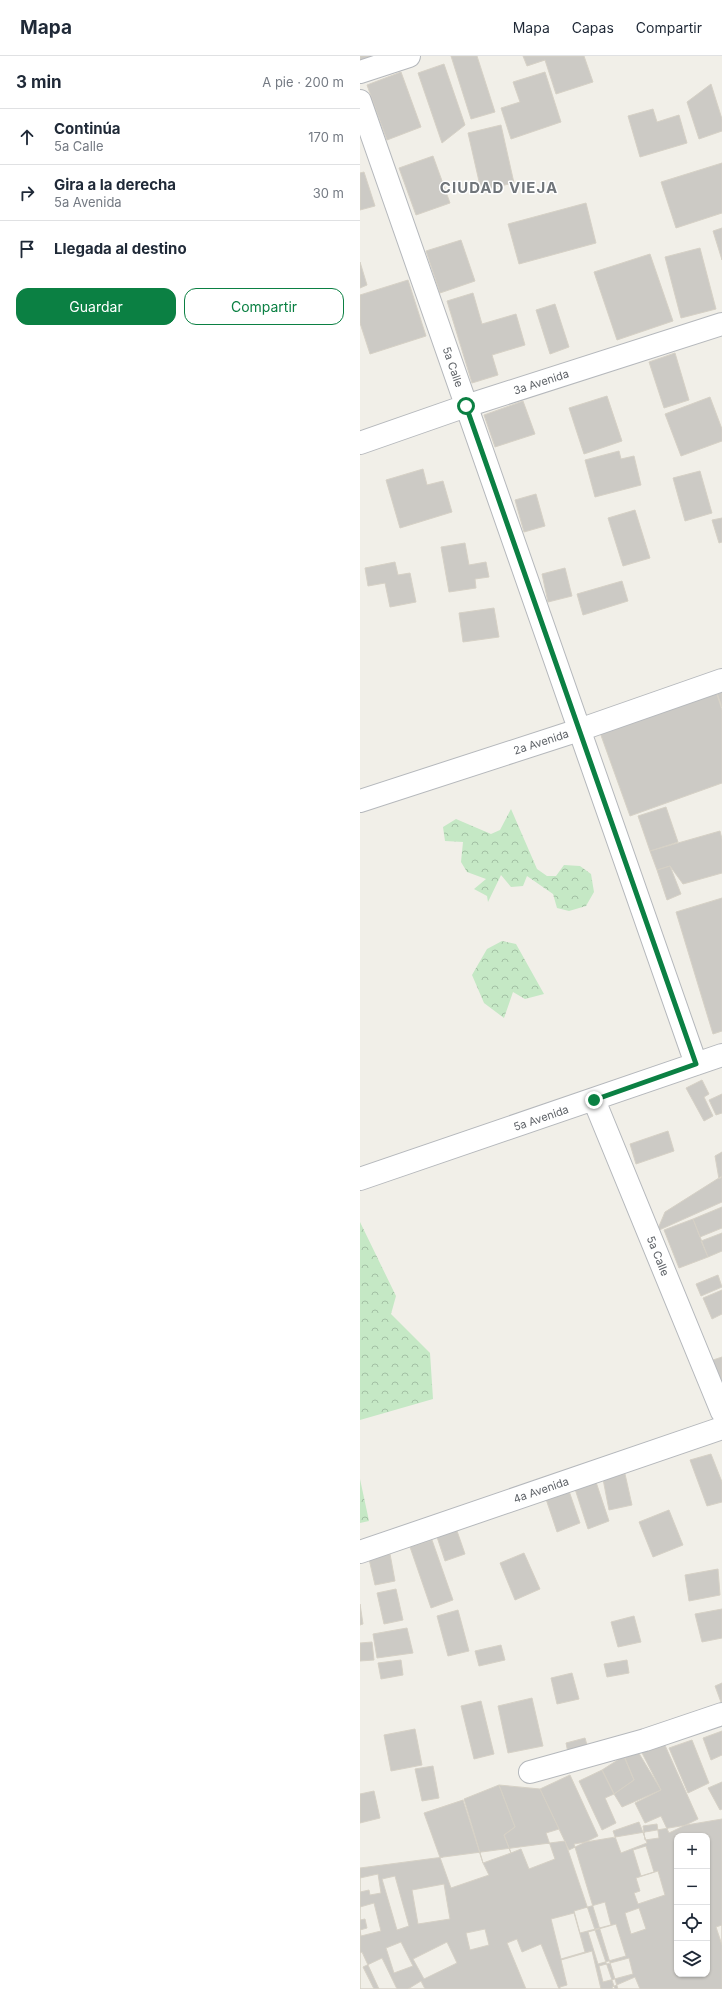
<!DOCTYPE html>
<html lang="es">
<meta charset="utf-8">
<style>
:root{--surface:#fff;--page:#f2f2f3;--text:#1f2937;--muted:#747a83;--line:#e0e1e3;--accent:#0b8043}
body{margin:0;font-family:Inter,sans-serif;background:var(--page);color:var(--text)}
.controls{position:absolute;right:12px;bottom:12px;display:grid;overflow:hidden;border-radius:8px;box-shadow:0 1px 3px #0004}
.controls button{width:36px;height:36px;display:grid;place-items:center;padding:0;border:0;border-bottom:1px solid var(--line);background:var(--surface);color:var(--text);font:20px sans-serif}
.stop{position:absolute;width:12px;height:12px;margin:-9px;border:3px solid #0b8043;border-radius:50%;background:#fff}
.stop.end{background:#0b8043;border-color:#fff;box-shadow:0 1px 4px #0008}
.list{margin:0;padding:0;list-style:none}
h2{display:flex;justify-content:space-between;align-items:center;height:52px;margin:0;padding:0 16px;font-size:17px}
h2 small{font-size:13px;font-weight:400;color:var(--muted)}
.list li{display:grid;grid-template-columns:26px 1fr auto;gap:12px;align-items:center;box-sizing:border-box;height:56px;padding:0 16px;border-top:1px solid var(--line)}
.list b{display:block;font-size:15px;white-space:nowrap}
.list p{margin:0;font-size:13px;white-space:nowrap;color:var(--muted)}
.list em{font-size:13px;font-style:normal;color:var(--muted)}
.actions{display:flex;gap:8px;padding:12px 16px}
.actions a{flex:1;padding:9px 0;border:1px solid var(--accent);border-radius:12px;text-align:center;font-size:14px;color:var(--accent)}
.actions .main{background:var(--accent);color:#fff}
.icon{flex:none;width:22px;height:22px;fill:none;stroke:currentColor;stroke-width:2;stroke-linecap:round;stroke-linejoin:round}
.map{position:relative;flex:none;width:362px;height:1933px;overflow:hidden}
header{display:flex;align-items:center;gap:24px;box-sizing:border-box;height:56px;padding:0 20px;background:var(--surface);border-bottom:1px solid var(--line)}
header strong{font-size:19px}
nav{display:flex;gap:22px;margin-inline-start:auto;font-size:14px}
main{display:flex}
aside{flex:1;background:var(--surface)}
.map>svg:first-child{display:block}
.forest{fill:url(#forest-crowns)}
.building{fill:#cccac5;stroke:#d6d1c6;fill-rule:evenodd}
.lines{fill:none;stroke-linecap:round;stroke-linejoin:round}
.minor-casing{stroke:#b5b8bc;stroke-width:24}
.minor{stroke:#fff;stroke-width:22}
.route{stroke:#0b8043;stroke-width:5}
.labels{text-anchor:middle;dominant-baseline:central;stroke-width:3;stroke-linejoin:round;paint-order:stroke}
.street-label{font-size:11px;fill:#5f6368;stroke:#fff}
.district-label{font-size:15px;font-weight:bold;letter-spacing:1px;fill:#70757a;stroke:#fff}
</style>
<header>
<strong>Mapa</strong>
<nav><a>Mapa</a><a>Capas</a><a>Compartir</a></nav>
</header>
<main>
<aside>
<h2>3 min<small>A pie · 200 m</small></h2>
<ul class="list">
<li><svg class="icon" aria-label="ahead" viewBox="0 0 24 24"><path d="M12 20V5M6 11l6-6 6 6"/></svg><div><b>Continúa</b><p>5a Calle</p></div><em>170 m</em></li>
<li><svg class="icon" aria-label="right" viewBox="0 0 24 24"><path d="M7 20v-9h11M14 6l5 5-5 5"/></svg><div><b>Gira a la derecha</b><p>5a Avenida</p></div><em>30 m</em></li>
<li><svg class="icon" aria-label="arrive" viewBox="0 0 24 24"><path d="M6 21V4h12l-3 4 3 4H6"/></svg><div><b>Llegada al destino</b></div></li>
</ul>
<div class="actions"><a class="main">Guardar</a><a>Compartir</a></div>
</aside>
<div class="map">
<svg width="362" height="1933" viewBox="0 0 362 1933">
<defs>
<pattern id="forest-crowns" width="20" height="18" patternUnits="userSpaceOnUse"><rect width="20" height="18" fill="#c5e8c5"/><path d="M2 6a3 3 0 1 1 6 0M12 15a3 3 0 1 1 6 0" fill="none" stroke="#a3c0a4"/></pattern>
</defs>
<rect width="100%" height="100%" fill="#f1efe8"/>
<!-- forest -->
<path class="forest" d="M 151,753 L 177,813 L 187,820 L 196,820 L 204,809 L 220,810 L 231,818 L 234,836 L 226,850 L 209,855 L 197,852 L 193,838 L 167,820 L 163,830 L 151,831 L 141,819 L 128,846 L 127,840 L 114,833 L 126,823 L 107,816 L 101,806 L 103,786 L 85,785 L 83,771 L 96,763 L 131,778 L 140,774 Z
M 142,885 L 156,888 L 184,938 L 165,943 L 153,936 L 144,962 L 124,947 L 112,919 L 127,893 Z
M 0,1166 L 36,1240 L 31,1258 L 70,1297 L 73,1343 L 0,1364 Z
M 0,1423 L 9,1465 L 0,1467 Z"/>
<!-- building -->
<path class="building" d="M 0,0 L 16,0 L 0,6 Z
M 91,0 L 117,0 L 135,56 L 111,63 Z
M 163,0 L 224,0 L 233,26 L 196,38 L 185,4 L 167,10 Z
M 84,8 L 105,69 L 82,87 L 58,17 Z
M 41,16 L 61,71 L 27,84 L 7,29 Z
M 185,16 L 201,66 L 151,83 L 141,52 L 160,46 L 153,26 Z
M 351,28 L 362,63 L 362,75 L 339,83 L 327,46 Z
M 293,53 L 297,66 L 319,59 L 327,87 L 280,101 L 268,60 Z
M 141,69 L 154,127 L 121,134 L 108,77 Z
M 73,100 L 90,147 L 56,159 L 39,112 Z
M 362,107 L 362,157 L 316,172 L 301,126 Z
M 4,116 L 15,150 L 0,154 L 0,117 Z
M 226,147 L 236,187 L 159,208 L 148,168 Z
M 362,172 L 362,204 L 353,175 Z
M 101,184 L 115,225 L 80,237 L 66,195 Z
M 340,192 L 356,253 L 321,262 L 305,201 Z
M 290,198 L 313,265 L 257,284 L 234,216 Z
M 0,206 L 7,229 L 0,232 Z
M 48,224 L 66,280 L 10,298 L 0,267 L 0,239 Z
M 113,237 L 122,268 L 156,258 L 165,289 L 132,299 L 138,319 L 112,327 L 87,245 Z
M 195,248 L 209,291 L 190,298 L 176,254 Z
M 315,297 L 329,344 L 304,352 L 289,306 Z
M 247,340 L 262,385 L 224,398 L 209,352 Z
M 350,341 L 362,373 L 362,385 L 321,400 L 305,358 Z
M 163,345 L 175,378 L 135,391 L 124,359 Z
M 259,395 L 261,403 L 274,400 L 281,429 L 235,441 L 225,404 Z
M 63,413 L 67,429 L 83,425 L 92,456 L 40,472 L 26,424 Z
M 340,415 L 352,457 L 325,465 L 313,422 Z
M 176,438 L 185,470 L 164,476 L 155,444 Z
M 275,454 L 290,502 L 263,510 L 248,462 Z
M 362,462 L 362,486 L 359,487 L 352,464 Z
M 105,487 L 109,509 L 126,506 L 129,521 L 115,523 L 116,532 L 89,536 L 81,491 Z
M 35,506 L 38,519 L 50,517 L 56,546 L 30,551 L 25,527 L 8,530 L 5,512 Z
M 205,512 L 212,540 L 188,546 L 182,518 Z
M 262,525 L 268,545 L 223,559 L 217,538 Z
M 134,552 L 139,581 L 103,586 L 99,557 Z
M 362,626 L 362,651 L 354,629 Z
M 354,629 L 362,654 L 362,727 L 270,760 L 238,671 Z
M 306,751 L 318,786 L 290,795 L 278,760 Z
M 360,775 L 362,783 L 362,817 L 323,828 L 310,810 L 297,814 L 290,795 Z
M 310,810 L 321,838 L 307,844 L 297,814 Z
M 362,842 L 362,975 L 353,978 L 316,856 Z
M 342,1024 L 349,1038 L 344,1041 L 353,1060 L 344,1065 L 326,1032 Z
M 362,1038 L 362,1057 L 356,1059 L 349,1044 Z
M 308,1075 L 314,1095 L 276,1108 L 270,1088 Z
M 362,1096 L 362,1121 L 359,1123 L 355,1100 Z
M 362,1120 L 362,1146 L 297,1175 L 305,1156 Z
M 362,1151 L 362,1172 L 340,1181 L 333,1163 Z
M 333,1163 L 348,1201 L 319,1212 L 304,1174 Z
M 362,1177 L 362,1195 L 348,1201 L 341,1185 Z
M 358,1219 L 362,1231 L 341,1240 L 336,1228 Z
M 362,1234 L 362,1258 L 352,1263 L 343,1242 Z
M 362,1301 L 362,1333 L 361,1333 L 353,1304 Z
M 351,1398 L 362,1426 L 362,1446 L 347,1450 L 330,1404 Z
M 265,1418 L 272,1449 L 249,1454 L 243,1423 Z
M 236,1426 L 249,1465 L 228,1473 L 215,1433 Z
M 209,1435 L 220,1467 L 197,1476 L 186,1443 Z
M 309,1454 L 323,1489 L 293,1501 L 279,1466 Z
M 96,1472 L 105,1498 L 85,1505 L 76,1478 Z
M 72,1484 L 93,1544 L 71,1552 L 50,1491 Z
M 164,1497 L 180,1533 L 155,1544 L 140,1507 Z
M 30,1498 L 35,1525 L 15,1529 L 9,1503 Z
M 358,1513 L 360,1539 L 329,1545 L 325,1519 Z
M 36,1533 L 43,1564 L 24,1568 L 17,1537 Z
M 0,1548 L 3,1568 L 0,1569 Z
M 362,1553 L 362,1582 L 342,1586 L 335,1558 Z
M 98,1554 L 109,1595 L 88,1600 L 77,1560 Z
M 274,1560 L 281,1586 L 258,1591 L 251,1566 Z
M 47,1572 L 53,1597 L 17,1602 L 13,1578 Z
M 12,1586 L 14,1604 L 0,1605 L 0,1587 Z
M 141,1589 L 145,1604 L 119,1610 L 115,1595 Z
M 41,1604 L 43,1619 L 21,1623 L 18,1607 Z
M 267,1604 L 269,1617 L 247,1621 L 244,1608 Z
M 212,1617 L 219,1643 L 197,1648 L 191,1622 Z
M 362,1627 L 362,1649 L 355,1630 Z
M 172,1642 L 183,1690 L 148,1697 L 138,1650 Z
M 121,1645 L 134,1698 L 114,1703 L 101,1650 Z
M 55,1673 L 62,1709 L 31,1715 L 24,1679 Z
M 362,1675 L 362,1699 L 351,1704 L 343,1682 Z
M 225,1682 L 229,1696 L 209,1702 L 206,1687 Z
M 332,1684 L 349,1727 L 328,1737 L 309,1692 Z
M 304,1687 L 338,1763 L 309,1777 L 301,1760 L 285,1767 L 275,1747 L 301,1734 L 279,1691 Z
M 277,1694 L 301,1734 L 262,1751 L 254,1738 L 274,1724 L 264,1700 Z
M 264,1700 L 274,1724 L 254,1738 L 242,1714 Z
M 73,1710 L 79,1742 L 62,1745 L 55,1713 Z
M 242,1714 L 254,1738 L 245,1742 L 256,1767 L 242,1774 L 219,1725 Z
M 210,1719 L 238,1780 L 209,1794 L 180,1733 Z
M 362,1726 L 362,1753 L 360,1754 L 348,1732 Z
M 139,1729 L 155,1771 L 144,1779 L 151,1797 L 123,1807 L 104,1743 Z
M 139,1729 L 180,1733 L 199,1773 L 186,1777 L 195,1803 L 169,1813 L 161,1793 L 151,1797 L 144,1779 L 155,1771 Z
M 14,1735 L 20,1762 L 0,1767 L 0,1738 Z
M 103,1744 L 123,1807 L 129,1819 L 91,1832 L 64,1757 Z
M 362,1763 L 362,1933 L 258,1933 L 214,1788 ZM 317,1780 L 347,1780 L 347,1918 L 317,1918 Z
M 279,1766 L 287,1787 L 261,1797 L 253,1775 Z
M 297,1768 L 299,1782 L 285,1784 L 283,1770 Z
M 205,1785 L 255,1933 L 0,1933 L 0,1812 Z
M 286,1790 L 294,1816 L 281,1820 L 273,1794 Z
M 298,1815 L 305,1839 L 278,1848 L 274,1837 L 280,1835 L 276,1822 Z
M 18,1818 L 21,1837 L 10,1839 L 9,1834 L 0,1836 L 0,1822 Z
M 35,1820 L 49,1870 L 37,1874 L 22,1823 Z
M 84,1828 L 90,1863 L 58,1868 L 52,1834 Z
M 245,1846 L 251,1869 L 220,1877 L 214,1855 Z
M 14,1847 L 21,1875 L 1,1880 L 0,1874 L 7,1872 L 5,1863 L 0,1864 L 0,1851 Z
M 279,1852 L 286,1873 L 271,1878 L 265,1857 Z
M 214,1857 L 225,1896 L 201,1903 L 191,1863 Z
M 256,1868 L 266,1900 L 238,1908 L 228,1876 Z
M 362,1869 L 362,1889 L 356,1871 Z
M 125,1873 L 129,1889 L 110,1894 L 106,1877 Z
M 157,1883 L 162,1896 L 181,1888 L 199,1933 L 166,1933 L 147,1887 Z
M 41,1886 L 53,1910 L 34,1917 L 26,1892 Z
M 87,1886 L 97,1907 L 64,1923 L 53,1903 Z
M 232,1895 L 241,1933 L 200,1933 L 200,1931 L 207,1929 L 201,1904 Z
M 2,1896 L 19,1933 L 0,1933 L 0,1897 Z
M 22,1902 L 37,1933 L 14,1933 L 3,1911 Z
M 269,1902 L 273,1918 L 243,1926 L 239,1910 Z
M 275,1921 L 280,1933 L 253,1933 L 252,1931 Z
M 61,1925 L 65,1933 L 48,1933 Z"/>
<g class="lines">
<defs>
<path id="minor" d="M 0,16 L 49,0
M 0,45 L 336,1008
M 0,387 L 106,350 L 362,268
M 0,745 L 219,674 L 362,624
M 234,1044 L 362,1356
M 0,1123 L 362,999
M 0,1496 L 362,1372
M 170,1716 L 285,1684 L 362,1658"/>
</defs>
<!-- minor casing -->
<use href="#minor" class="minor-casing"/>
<!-- minor -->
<use href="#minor" class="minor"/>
</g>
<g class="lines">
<!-- route -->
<path class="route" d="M 106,350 L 336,1008 L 234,1044"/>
</g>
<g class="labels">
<!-- street labels -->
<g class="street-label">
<text transform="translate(93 311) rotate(71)">5a Calle</text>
<text transform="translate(181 326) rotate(-18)">3a Avenida</text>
<text transform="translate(181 686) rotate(-18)">2a Avenida</text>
<text transform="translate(181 1062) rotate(-19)">5a Avenida</text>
<text transform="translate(298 1200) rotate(68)">5a Calle</text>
<text transform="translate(181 1434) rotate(-19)">4a Avenida</text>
</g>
<!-- district labels -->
<g class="district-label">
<text x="139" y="131">CIUDAD VIEJA</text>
</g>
</g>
</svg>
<div class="controls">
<button>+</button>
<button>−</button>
<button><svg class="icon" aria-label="locate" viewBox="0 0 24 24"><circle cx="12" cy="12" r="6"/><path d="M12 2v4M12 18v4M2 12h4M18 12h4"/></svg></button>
<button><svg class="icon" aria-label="layers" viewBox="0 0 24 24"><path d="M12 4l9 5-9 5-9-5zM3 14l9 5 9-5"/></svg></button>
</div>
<div class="stop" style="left:106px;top:350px"></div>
<div class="stop end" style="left:234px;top:1044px"></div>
</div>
</main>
